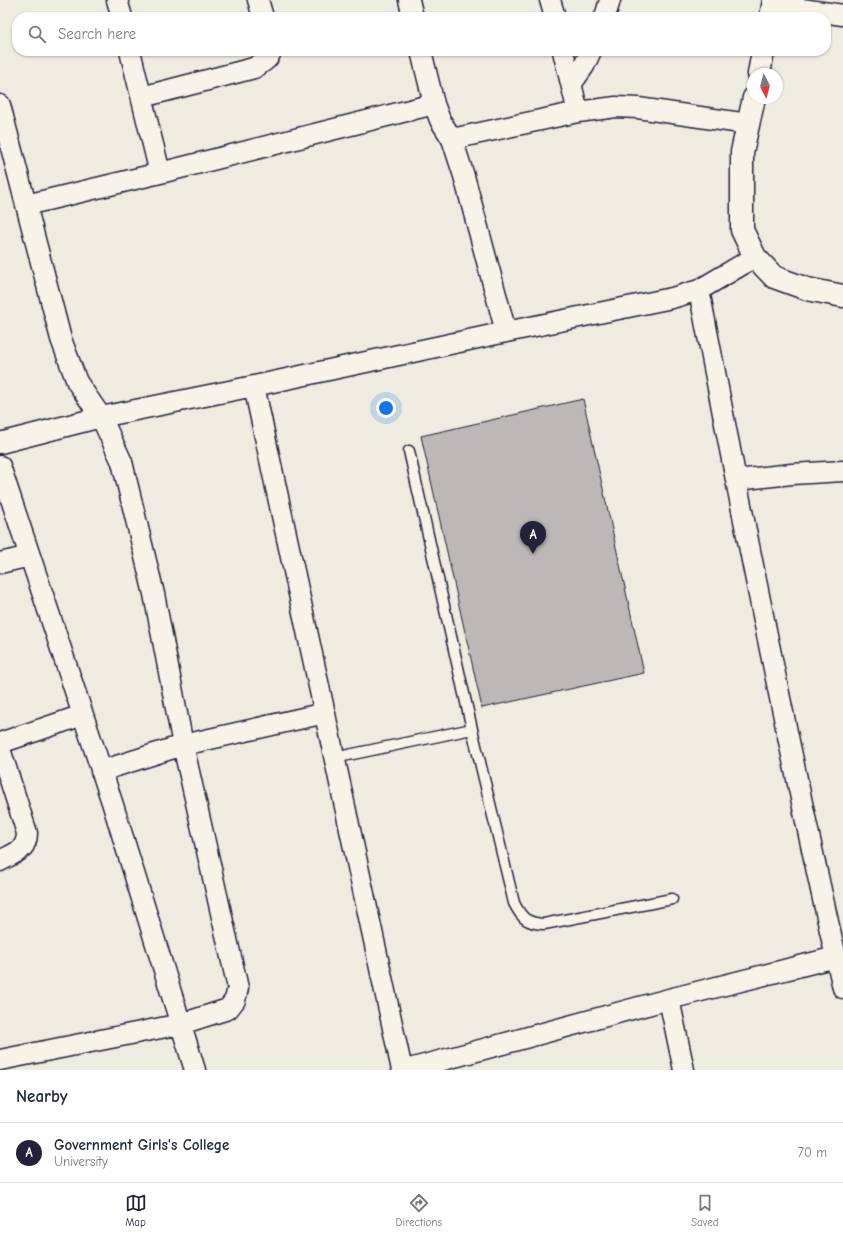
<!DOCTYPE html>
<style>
:root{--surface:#fff;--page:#f2f2f3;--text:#1f2937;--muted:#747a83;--line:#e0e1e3;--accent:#22223b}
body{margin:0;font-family:"Comic Neue",sans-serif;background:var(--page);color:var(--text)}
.compass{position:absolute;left:747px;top:68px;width:36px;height:36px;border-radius:50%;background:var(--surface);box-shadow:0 1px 3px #0004;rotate:174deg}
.you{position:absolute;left:386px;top:408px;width:14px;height:14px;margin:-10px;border:3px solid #fff;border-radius:50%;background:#1a73e8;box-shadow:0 0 0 6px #1a73e833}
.badge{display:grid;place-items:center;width:26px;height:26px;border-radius:50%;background:var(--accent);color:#fff;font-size:13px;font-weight:700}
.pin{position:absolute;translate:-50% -33px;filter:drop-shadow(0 1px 2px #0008)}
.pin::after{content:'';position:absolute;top:21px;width:14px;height:12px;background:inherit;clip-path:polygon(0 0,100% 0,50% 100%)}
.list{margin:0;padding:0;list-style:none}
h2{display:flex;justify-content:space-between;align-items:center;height:52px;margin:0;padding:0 16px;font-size:17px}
h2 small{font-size:13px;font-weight:400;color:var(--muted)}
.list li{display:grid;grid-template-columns:26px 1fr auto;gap:12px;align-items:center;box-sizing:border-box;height:60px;padding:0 16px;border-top:1px solid var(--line)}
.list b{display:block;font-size:15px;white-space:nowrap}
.list p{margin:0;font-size:13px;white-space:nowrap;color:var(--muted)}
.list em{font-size:13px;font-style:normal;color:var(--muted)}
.icon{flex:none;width:22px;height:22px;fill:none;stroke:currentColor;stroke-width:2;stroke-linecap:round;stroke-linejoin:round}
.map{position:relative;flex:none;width:843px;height:1070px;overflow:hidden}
.search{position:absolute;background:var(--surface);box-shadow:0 1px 3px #0004;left:12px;right:12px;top:12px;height:44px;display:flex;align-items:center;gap:10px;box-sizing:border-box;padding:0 14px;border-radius:16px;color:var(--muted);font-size:15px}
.sheet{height:112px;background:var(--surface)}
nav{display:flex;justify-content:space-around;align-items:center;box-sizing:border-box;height:56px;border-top:1px solid var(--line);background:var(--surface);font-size:11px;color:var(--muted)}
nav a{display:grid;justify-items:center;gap:2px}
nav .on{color:var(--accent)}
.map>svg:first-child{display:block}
.building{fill:#bbb8b7;stroke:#22223b}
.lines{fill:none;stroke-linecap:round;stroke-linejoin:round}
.service-casing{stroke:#22223b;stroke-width:13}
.minor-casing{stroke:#22223b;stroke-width:23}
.secondary-casing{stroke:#22223b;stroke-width:25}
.service{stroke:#f7f3e8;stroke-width:10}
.minor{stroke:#f7f3e8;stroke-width:20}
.secondary{stroke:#f7f3e8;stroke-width:22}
</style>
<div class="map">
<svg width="843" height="1070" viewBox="0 0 843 1070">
<rect width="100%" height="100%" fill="#eeebe1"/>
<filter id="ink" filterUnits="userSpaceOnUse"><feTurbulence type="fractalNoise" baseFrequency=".025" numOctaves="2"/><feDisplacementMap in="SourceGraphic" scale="8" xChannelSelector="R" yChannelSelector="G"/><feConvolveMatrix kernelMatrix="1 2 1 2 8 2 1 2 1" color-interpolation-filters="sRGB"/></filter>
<g filter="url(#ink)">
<!-- building -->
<path class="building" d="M 583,399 L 644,673 L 482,708 L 421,436 Z"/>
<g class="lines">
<defs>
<path id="service" d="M 409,451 L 472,729 L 514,903 C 522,919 527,923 544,924 L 672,899
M 334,758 L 472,729"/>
<path id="minor" d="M 117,0 L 122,17
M 258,0 L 263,17
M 409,0 L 413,17
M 550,0 L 555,17
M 773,5 L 843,15
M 605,17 L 610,0
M 421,51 L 434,104 L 440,120 L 452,139 L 464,176 L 506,332
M 563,51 L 578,112
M 572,83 L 584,66 L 591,51
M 142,97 L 254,68 C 261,63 269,60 271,51
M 0,105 L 61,339 L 77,382 L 101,417 L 122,462 L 154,594 L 183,745 L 238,988 L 235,1000 L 228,1009 L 181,1024 L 0,1060
M 452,139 L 578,112 L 616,107 L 638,108 L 748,124
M 160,173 L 434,104
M 26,205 L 160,173 L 130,51
M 699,290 C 744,523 790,757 843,988
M 254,386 L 402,1070
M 0,443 L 101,417 L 254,386 L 506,332 L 672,298 L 699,290 L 755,257
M 0,466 L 112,802 L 195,1070
M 736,480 L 792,474 L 843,471
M 0,563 L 30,556
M 0,743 L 83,715
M 0,749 L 27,833 C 27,851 14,853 0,861
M 101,771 L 183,745 L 325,713
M 669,999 L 684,1070
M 406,1070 L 669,999 L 836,957"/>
<path id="secondary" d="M 771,17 L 774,0
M 759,74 L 763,51
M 754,98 L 742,152 L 742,230 L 755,257 L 774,277 L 807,289 L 843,296"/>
</defs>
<!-- service casing -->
<use href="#service" class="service-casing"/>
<!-- minor casing -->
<use href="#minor" class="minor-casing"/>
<!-- secondary casing -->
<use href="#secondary" class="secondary-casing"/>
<!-- service -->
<use href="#service" class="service"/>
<!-- minor -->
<use href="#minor" class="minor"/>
<!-- secondary -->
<use href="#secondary" class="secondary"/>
</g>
</g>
</svg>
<svg class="compass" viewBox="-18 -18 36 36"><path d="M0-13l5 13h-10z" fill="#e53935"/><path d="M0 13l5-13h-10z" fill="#747a83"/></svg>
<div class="you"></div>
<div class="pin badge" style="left:533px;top:554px">A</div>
<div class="search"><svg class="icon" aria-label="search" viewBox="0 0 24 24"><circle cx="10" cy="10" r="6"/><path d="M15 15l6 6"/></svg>Search here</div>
</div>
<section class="sheet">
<h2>Nearby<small></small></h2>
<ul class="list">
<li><span class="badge">A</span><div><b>Government Girls's College</b><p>University</p></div><em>70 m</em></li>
</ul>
</section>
<nav>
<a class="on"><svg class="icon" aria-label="map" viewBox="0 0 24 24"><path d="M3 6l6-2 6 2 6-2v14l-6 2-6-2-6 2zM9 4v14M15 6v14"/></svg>Map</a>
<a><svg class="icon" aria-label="directions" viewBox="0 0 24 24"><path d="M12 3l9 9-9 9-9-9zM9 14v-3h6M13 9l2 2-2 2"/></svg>Directions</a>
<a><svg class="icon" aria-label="saved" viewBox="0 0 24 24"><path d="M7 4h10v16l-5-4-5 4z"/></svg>Saved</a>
</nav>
